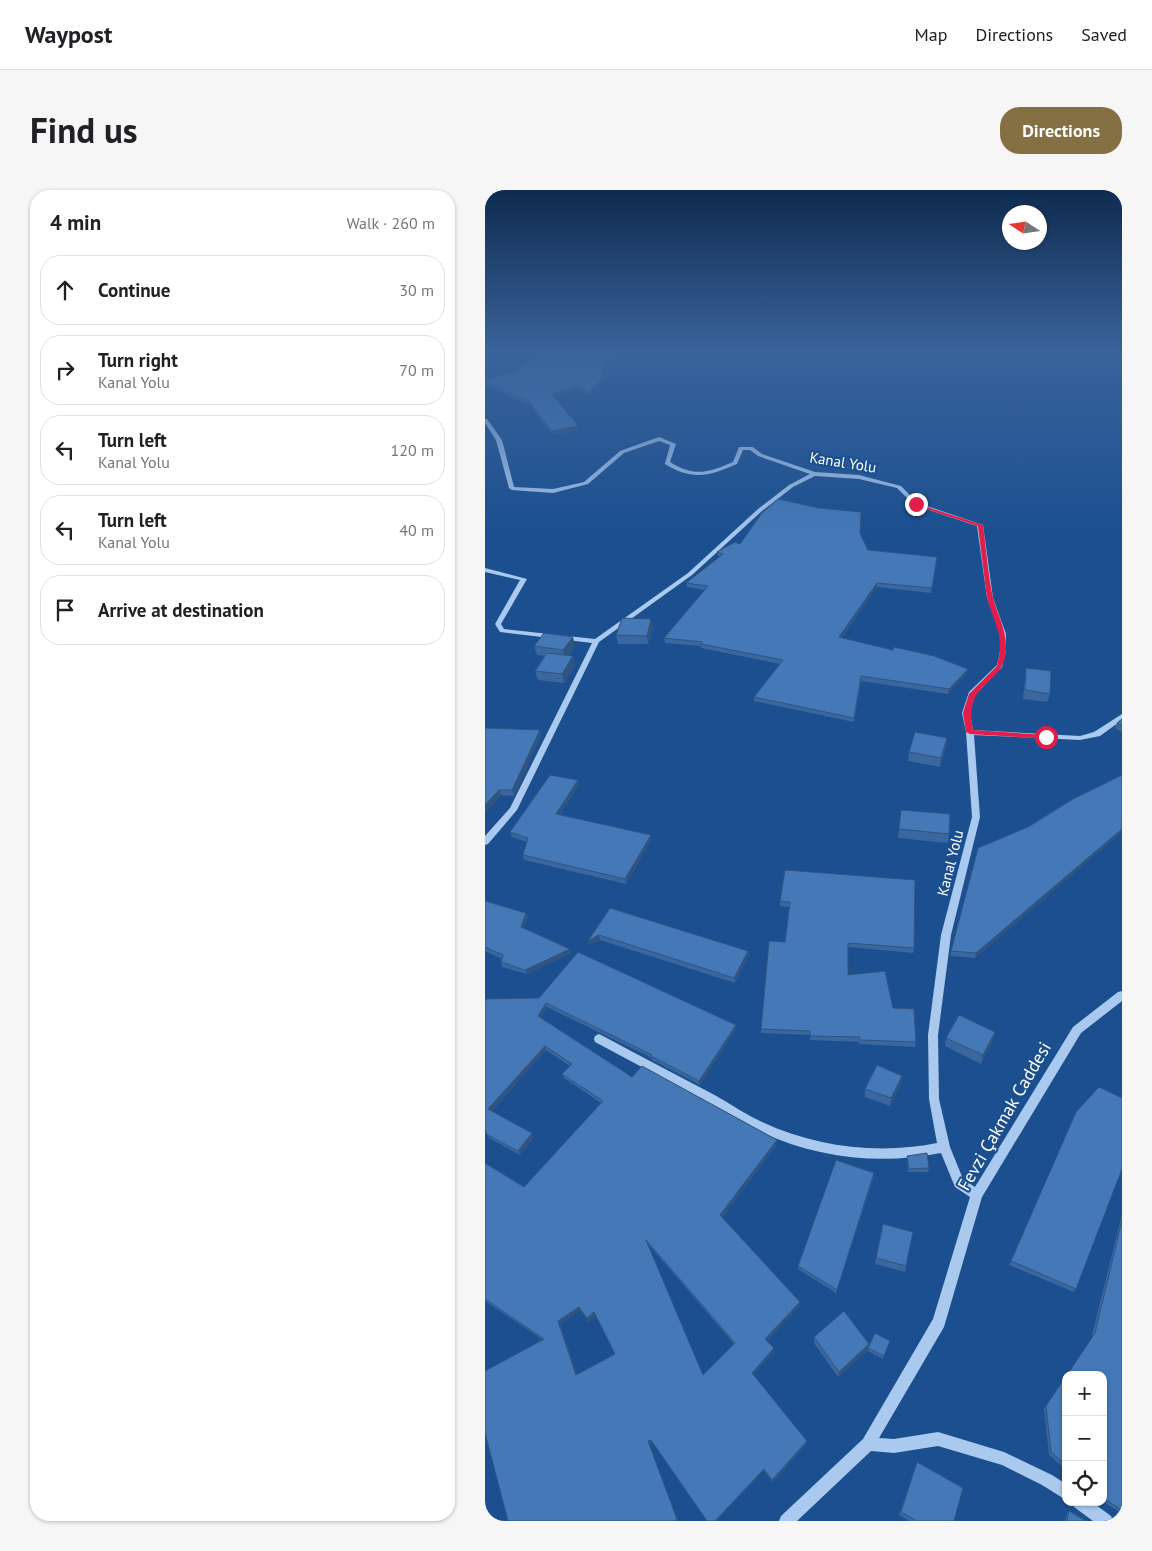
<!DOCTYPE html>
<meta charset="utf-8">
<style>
:root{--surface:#fff;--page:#f6f6f6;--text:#202124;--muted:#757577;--line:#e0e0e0;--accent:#847042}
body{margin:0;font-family:"PT Sans",sans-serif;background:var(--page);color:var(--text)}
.controls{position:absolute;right:15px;bottom:15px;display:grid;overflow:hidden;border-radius:10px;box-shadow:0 1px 4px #0004}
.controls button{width:45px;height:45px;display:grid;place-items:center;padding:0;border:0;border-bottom:1px solid var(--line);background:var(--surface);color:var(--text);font:25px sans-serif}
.compass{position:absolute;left:517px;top:15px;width:45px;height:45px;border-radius:50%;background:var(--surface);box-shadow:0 1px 4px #0004;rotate:282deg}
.stop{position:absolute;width:15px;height:15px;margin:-11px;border:4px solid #e11d48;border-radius:50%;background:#fff}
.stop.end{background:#e11d48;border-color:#fff;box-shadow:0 1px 5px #0008}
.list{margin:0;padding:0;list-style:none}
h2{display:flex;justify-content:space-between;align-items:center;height:65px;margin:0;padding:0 20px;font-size:21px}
h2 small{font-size:16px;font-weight:400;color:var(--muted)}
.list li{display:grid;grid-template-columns:32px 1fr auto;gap:15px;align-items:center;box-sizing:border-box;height:70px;margin:0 10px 10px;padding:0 10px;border:1px solid var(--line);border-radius:20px}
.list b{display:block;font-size:19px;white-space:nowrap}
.list p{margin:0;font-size:16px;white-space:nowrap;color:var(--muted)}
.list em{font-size:16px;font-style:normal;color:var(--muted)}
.icon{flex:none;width:28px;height:28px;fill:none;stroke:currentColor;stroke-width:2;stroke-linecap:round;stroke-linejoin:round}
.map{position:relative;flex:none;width:637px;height:1331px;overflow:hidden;border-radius:20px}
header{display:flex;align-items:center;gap:30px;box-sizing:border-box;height:70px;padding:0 25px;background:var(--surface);border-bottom:1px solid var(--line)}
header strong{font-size:24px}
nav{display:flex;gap:28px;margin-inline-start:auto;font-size:18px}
.intro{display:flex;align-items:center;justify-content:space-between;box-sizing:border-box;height:120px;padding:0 30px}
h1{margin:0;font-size:35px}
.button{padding:12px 22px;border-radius:20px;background:var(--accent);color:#fff;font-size:18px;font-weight:700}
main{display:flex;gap:30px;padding:0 30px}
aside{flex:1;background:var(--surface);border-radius:20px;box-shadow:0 1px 4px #0004}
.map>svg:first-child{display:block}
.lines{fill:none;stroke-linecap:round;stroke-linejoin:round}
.minor{fill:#a9c9ee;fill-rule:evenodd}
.wall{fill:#3a679d;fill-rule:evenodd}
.shaded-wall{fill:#305480}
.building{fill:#4478b7;stroke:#305480;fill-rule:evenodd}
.route{fill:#e11d48}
.labels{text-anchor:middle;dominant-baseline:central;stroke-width:4;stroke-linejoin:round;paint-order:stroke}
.street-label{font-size:15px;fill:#fff;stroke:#1b4f8f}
.near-street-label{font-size:18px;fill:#fff;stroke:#1b4f8f}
</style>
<header>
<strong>Waypost</strong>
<nav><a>Map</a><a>Directions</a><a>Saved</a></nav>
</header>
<div class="intro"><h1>Find us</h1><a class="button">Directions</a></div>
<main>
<aside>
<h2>4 min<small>Walk · 260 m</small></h2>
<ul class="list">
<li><svg class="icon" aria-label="ahead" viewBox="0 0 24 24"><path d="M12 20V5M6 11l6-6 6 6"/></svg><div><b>Continue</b></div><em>30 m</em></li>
<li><svg class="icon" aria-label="right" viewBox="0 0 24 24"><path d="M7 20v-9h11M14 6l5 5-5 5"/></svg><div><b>Turn right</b><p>Kanal Yolu</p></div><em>70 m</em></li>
<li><svg class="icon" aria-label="left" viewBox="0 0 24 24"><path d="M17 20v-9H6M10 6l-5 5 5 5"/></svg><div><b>Turn left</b><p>Kanal Yolu</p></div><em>120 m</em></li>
<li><svg class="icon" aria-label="left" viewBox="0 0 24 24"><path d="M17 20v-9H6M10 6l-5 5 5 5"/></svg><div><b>Turn left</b><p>Kanal Yolu</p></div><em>40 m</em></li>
<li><svg class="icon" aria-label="arrive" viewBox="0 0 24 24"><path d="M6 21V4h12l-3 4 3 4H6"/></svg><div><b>Arrive at destination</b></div></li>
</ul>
</aside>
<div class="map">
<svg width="637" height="1331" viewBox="0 0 637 1331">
<rect width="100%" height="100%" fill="#1b4f8f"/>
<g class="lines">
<!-- minor -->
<path class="minor" d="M 0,229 L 2,229 L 17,250 L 29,297 L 68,299 L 99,292 L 135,261 L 174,247 L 191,254 L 185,272 C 209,287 223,283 248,272 L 254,257 L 268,257 L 277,264 L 330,282 L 374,285 L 416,296 L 433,313 L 498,335 L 508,408 L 521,444 L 521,461 L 517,477 L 490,505 L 485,523 L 488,540 L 595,546 L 609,542 L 637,524 L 637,530 L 615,546 L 595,550 L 489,545 L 495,627 L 466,745 L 453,845 L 454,909 L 465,957 L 478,989 L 490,997 L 588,837 L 633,802 L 637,801 L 637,811 L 596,843 L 497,1007 L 459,1137 L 394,1248 L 409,1249 L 453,1242 L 519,1262 L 567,1285 L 581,1294 L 581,1310 L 557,1295 L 517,1275 L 453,1256 L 409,1263 L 386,1261 L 312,1331 L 294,1331 L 296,1326 L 378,1249 L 448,1129 L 485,1007 L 470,997 L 456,963 C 391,976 327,967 267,938 C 249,929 232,918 214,908 C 180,889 145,871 110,852 L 109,849 L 110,846 L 114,844 L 118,846 C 152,864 187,883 222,901 C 240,910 256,922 275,931 C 330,957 393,965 452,953 L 444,909 L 443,845 L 456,745 L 487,627 L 481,542 L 477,523 L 484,502 L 512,475 L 515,461 L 515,444 L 502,408 L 492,336 L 429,315 L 412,298 L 374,289 L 330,286 L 308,297 L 277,321 L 207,385 L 114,452 L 32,620 L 3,654 L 0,655 L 0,646 L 25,618 L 107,453 L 15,442 L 10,434 L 35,390 L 0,382 L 0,378 L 42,389 L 16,434 L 19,439 L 110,449 L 203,383 L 273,319 L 304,295 L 325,284 L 273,266 L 265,260 L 258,260 L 252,274 C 224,286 208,291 180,274 L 185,255 L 174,251 L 139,263 L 103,294 L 68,303 L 27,300 L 24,298 L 11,250 L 0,233 Z
M 587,1312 L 607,1312 L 626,1326 L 628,1331 L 608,1331 L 589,1317 Z"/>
</g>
<!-- wall -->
<path class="wall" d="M 140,168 L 122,178 L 116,194 L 104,205 L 94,200 L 69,207 L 94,240 L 68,245 L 45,215 L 0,195 L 0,190 Z
M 375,343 L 383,360 L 452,367 L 446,403 L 392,397 L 357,448 L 483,479 L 482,483 L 463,504 L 376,491 L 369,532 L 269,511 L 269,507 L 295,474 L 216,458 L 216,456 L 180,453 L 179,448 L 220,400 L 202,397 L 201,393 L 235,367 L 233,366 L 232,362 L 255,354 Z
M 168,438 L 163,454 L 133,454 L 131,445 Z
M 49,456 L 90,456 L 83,466 L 90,475 L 79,493 L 53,490 L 50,481 L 60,466 L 52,465 Z
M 541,478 L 565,504 L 562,512 L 538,509 L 540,487 Z
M 637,529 L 637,542 L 630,538 L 632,533 Z
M 0,538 L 55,540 L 56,545 L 29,606 L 16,605 L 0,622 Z
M 462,548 L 461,557 L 455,577 L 423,571 L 424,562 Z
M 637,585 L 637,642 L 490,768 L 465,766 L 466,761 L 543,637 Z
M 93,590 L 94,595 L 75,624 L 166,650 L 141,694 L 39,670 L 38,665 L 42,652 L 27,647 L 25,642 Z
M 416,620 L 464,644 L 463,653 L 413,648 Z
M 300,680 L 429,758 L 428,763 L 363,757 L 363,785 L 408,818 L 431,852 L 430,857 L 374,854 L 374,852 L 325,850 L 325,845 L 276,843 L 276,839 L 300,752 L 305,717 L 295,716 L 295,711 Z
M 0,711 L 41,723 L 43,727 L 39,738 L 85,759 L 86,763 L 42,784 L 17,777 L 16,772 L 17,769 L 0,761 Z
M 125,718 L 263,761 L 264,765 L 250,793 L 115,750 L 104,755 L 103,751 Z
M 54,808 L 251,839 L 215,895 L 167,870 L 167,868 L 62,817 L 56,828 L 147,887 L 292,954 L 237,1028 L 315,1115 L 282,1151 L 289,1162 L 268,1184 L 322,1253 L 288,1292 L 279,1281 L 167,1252 L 164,1254 L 193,1331 L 23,1331 L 58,1150 L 0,1111 L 0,973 L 39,997 L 116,913 L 79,888 L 77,884 L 85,876 L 61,860 L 7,921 L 49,947 L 35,965 L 4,948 L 2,944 L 0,943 L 0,809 ZM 163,1054 L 249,1154 L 218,1185 ZM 95,1120 L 104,1132 L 111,1125 L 130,1164 L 92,1185 L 75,1134 Z
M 510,842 L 508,850 L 496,874 L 460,856 L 461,848 Z
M 416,894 L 405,916 L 380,907 L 380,899 Z
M 591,922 L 591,1099 L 589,1102 L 524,1075 Z
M 422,966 L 444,978 L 443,982 L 423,982 L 422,969 Z
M 389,987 L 351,1103 L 313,1079 L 313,1076 Z
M 637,1024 L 637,1323 L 618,1312 L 618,1185 L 607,1145 Z
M 398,1034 L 421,1076 L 420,1082 L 390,1074 Z
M 329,1147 L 383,1160 L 353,1187 L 329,1153 Z
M 405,1151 L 398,1169 L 383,1161 L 383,1158 Z
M 581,1186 L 581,1280 L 564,1265 L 559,1219 Z
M 432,1272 L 469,1331 L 424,1331 L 414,1325 Z
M 584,1321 L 601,1331 L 580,1331 L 582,1323 Z"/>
<!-- shaded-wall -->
<path class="shaded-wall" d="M 139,164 L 140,168 L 122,178 L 116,194 L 104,205 L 103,202 L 121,174 Z
M 93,196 L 94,200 L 67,207 L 67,204 Z
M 93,236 L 94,240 L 68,245 L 67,241 Z
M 392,393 L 392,397 L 354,452 L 354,447 Z
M 166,429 L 168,438 L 163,454 L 162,446 Z
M 88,447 L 90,456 L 80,469 L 78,460 Z
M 88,466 L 90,475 L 79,493 L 77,484 Z
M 483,479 L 482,483 L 463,504 L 464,499 Z
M 55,540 L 56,545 L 29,606 L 27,600 Z
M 462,548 L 461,557 L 455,577 L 456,568 Z
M 93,590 L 94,595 L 72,628 L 71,624 Z
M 14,600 L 16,605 L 0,622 L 0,615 Z
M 637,639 L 637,642 L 490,768 L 491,763 Z
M 166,645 L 166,650 L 141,694 L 140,689 Z
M 41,723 L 43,727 L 38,741 L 36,737 Z
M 114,745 L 115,750 L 104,755 L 103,751 Z
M 85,759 L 86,763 L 42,784 L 40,780 Z
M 263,761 L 264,765 L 250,793 L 249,788 Z
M 61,813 L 62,817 L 55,831 L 53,826 Z
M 251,835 L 251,839 L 215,895 L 214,891 Z
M 510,842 L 508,850 L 496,874 L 498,865 Z
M 60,856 L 61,860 L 5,923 L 3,919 Z
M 417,886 L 416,894 L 405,916 L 406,908 Z
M 47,943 L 49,947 L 35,965 L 33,961 Z
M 292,950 L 292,954 L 236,1029 L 235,1025 Z
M 389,983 L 389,987 L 351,1103 L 352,1100 Z
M 315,1112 L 315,1115 L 281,1152 L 280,1149 Z
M 94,1117 L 95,1120 L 75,1134 L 93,1188 L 91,1185 L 73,1131 Z
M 109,1122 L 111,1125 L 104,1132 L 102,1128 Z
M 384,1154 L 383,1160 L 353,1187 L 354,1182 Z
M 289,1158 L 289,1162 L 267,1185 L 267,1183 Z
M 166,1250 L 167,1252 L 164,1254 L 193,1331 L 189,1331 L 163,1251 Z
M 322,1251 L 322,1253 L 288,1292 L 287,1290 Z
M 279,1279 L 279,1281 L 232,1331 L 230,1331 Z"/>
<!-- building -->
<path class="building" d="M 55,162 L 134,162 L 139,164 L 121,174 L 115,191 L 103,202 L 93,196 L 67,204 L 93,236 L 67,241 L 44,211 L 0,192 L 0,190 L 29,182 Z
M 293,309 L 334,318 L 376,322 L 375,343 L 383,360 L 452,367 L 447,398 L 392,393 L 354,447 L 408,460 L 409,457 L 449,466 L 483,479 L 464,499 L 376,486 L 369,528 L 269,507 L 298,470 L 216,454 L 217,452 L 179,448 L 223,396 L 201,393 L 238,364 L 232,362 L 250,352 L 255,354 L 277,323 Z
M 137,428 L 166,429 L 162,446 L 131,445 Z
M 59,443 L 88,447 L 78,460 L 49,456 Z
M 62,463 L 88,466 L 77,484 L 50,481 Z
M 541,478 L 566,481 L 565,504 L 540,500 Z
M 637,529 L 637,536 L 632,533 Z
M 0,538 L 55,540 L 27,600 L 14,600 L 0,615 Z
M 430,542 L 462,548 L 456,568 L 424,562 Z
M 65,585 L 93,590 L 71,624 L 166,645 L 140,689 L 38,665 L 43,648 L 25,642 Z
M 637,585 L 637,639 L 491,763 L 466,761 L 493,658 L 543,637 L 588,609 Z
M 416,620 L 465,624 L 464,644 L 414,639 Z
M 300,680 L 430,690 L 429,758 L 363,753 L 363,785 L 400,781 L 408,818 L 429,819 L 431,852 L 375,850 L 375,847 L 325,846 L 325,841 L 276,839 L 284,751 L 300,752 L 305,712 L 295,711 Z
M 0,711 L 41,723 L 36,737 L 85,759 L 40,780 L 16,772 L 18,765 L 0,757 Z
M 125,718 L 263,761 L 249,788 L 114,745 L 103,751 Z
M 93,762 L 251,835 L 214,891 L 166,866 L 167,865 L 61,813 L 53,826 L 147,887 L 157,876 L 292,950 L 235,1025 L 315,1112 L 280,1149 L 289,1158 L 267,1183 L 322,1251 L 287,1290 L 279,1279 L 230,1331 L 222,1331 L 166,1250 L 163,1251 L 192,1329 L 189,1331 L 23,1331 L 0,1243 L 0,1181 L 59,1149 L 0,1109 L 0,973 L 39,997 L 118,911 L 77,884 L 87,874 L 60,856 L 3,919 L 47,943 L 33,961 L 1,944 L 1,941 L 0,940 L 0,809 L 54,808 ZM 161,1050 L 250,1153 L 218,1185 ZM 94,1117 L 102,1128 L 109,1122 L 130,1164 L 91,1185 L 73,1131 Z
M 474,825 L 510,842 L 498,865 L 461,848 Z
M 392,875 L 417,886 L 406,908 L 380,899 Z
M 614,897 L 637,908 L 637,979 L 591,1099 L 526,1071 L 591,922 Z
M 442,963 L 444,978 L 424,979 L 422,966 Z
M 351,970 L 389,983 L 352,1100 L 313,1076 Z
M 637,1030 L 637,1320 L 618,1308 L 618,1185 L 582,1185 L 610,1143 Z
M 398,1034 L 428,1042 L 421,1076 L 391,1068 Z
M 359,1121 L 384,1154 L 354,1182 L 329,1147 Z
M 390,1143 L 405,1151 L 399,1166 L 383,1158 Z
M 581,1186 L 581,1275 L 566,1262 L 561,1216 Z
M 432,1272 L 478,1298 L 469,1331 L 432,1331 L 416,1322 Z
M 584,1321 L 601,1331 L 582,1331 Z"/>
<!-- sky -->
<linearGradient id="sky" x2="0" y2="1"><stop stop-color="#0f2b4f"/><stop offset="0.46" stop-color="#39639b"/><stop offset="1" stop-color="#39639b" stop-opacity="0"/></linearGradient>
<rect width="637" height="349" fill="url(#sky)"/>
<!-- route -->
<path class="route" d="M 429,313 L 498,335 C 501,359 503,385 508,408 C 513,426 522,441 521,460 C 519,498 478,488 488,540 L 561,545 L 565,547 L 564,549 L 485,544 L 481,542 L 478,523 L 484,504 L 512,476 L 515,461 L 514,444 L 502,408 L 493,336 L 429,315 Z"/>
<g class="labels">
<!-- street labels -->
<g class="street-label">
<text transform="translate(358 272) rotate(9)">Kanal Yolu</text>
<text transform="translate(465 673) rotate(-76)">Kanal Yolu</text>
</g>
<!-- near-street labels -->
<g class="near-street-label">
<text transform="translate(519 926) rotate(-60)">Fevzi Çakmak Caddesi</text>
</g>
</g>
</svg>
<div class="controls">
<button>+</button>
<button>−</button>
<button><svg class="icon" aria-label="locate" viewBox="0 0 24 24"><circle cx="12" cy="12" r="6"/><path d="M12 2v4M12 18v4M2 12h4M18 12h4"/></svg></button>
</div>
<svg class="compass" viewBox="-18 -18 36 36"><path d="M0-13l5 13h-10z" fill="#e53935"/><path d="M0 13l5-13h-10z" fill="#757577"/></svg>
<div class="stop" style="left:561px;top:547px"></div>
<div class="stop end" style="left:431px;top:314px"></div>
</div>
</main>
